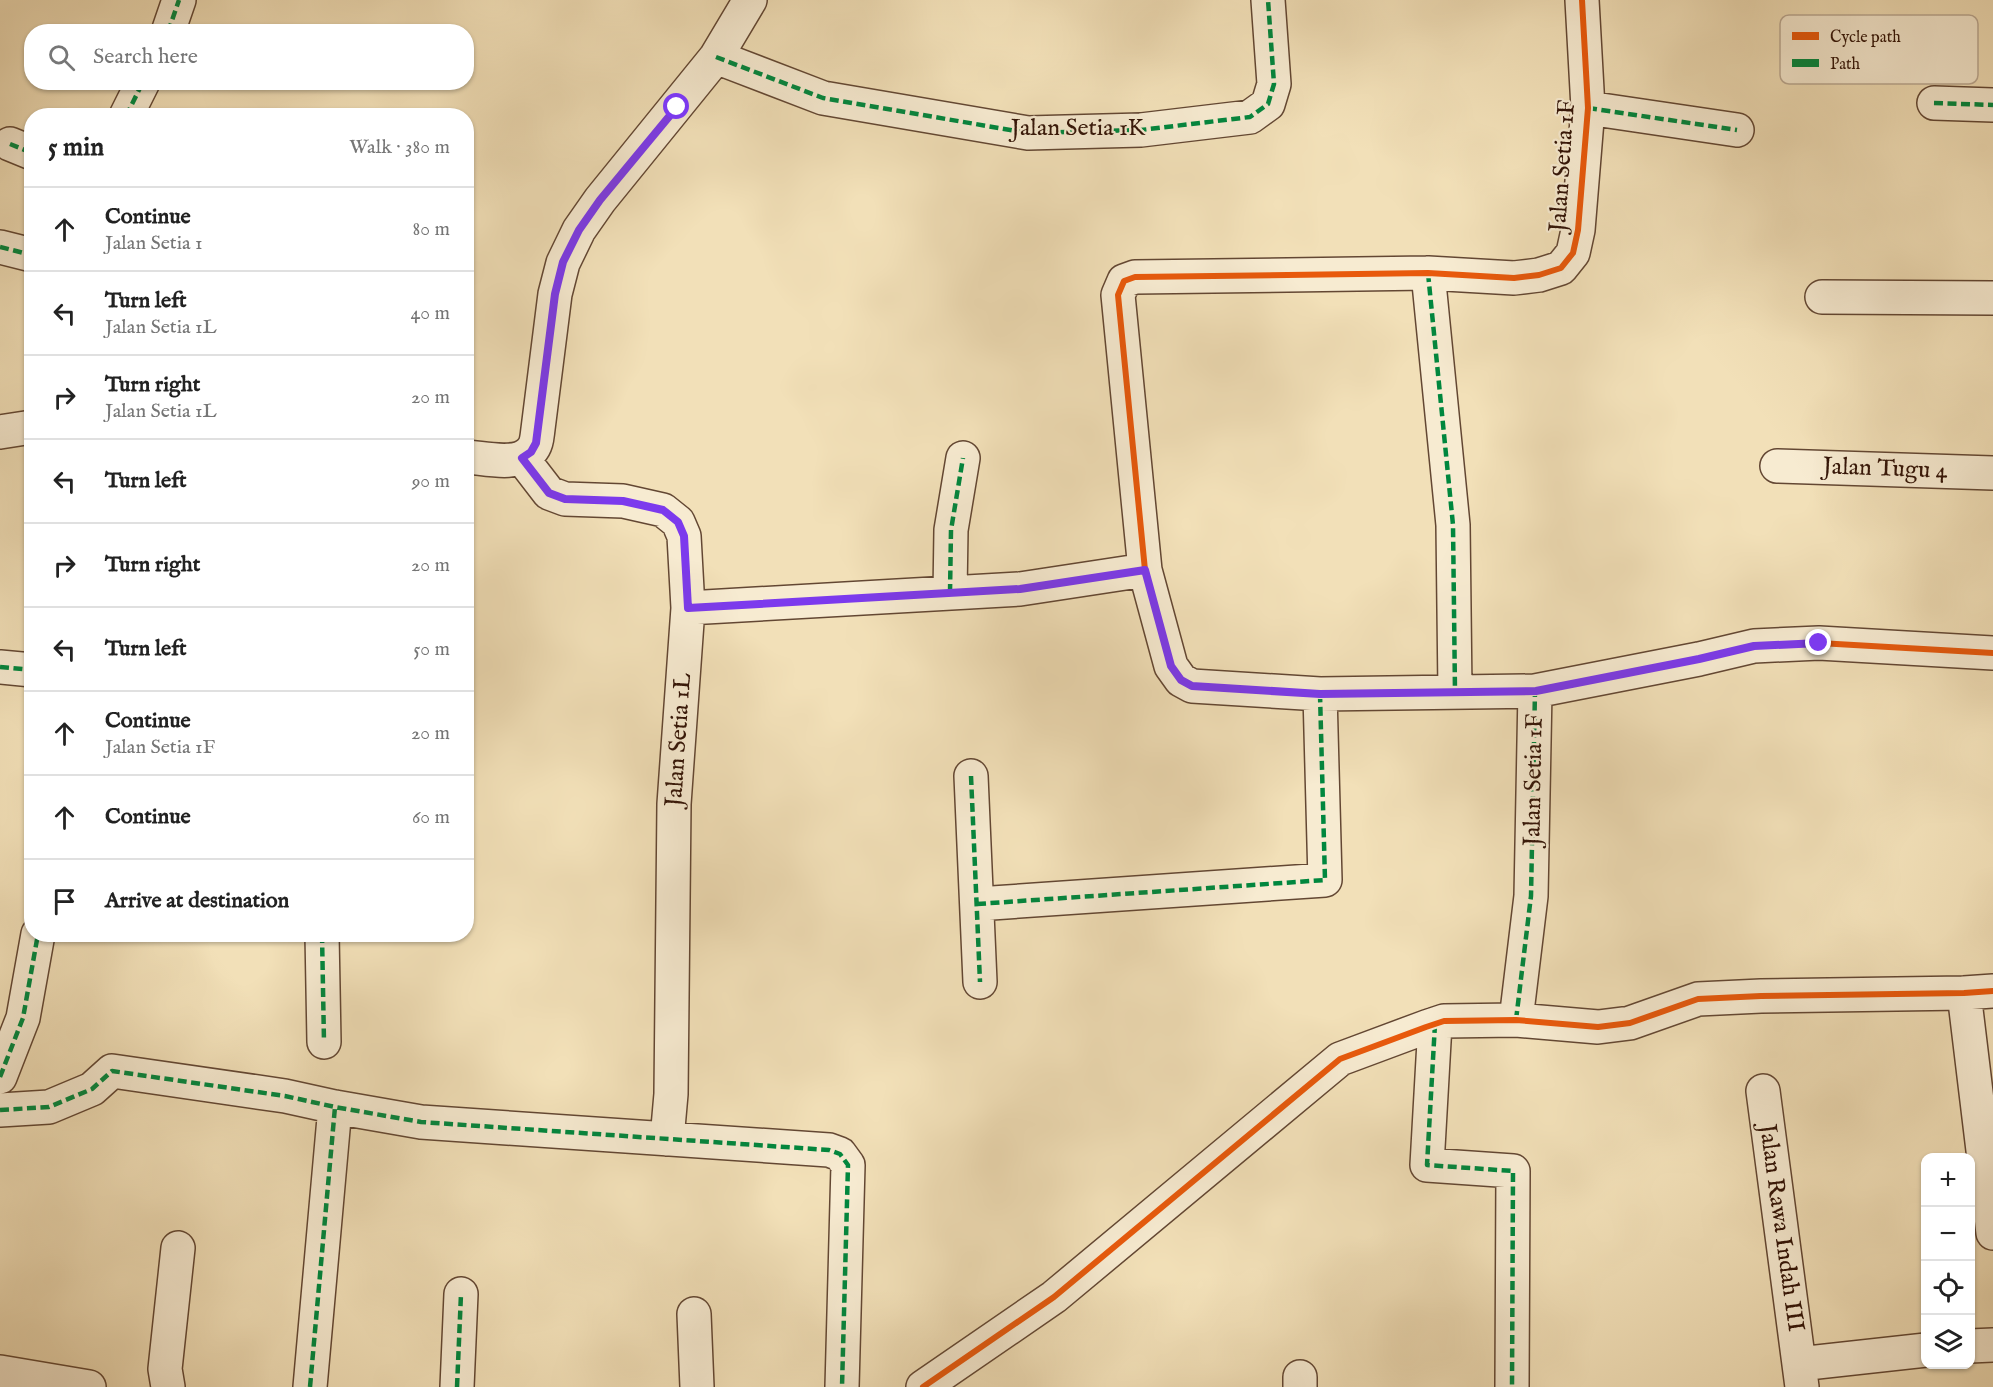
<!DOCTYPE html>
<meta charset="utf-8">
<style>
:root{--surface:#fff;--page:#f6f6f6;--text:#222;--muted:#767676;--line:#e0e0e0}
body{margin:0;font-family:"IM FELL English",serif;background:var(--page);color:var(--text)}
.controls{position:absolute;right:18px;bottom:18px;display:grid;overflow:hidden;border-radius:12px;box-shadow:0 2px 4px #0004}
.controls button{width:54px;height:54px;display:grid;place-items:center;padding:0;border:0;border-bottom:2px solid var(--line);background:var(--surface);color:var(--text);font:30px sans-serif}
.stop{position:absolute;width:18px;height:18px;margin:-14px;border:4px solid #7c3aed;border-radius:50%;background:#fff}
.stop.end{background:#7c3aed;border-color:#fff;box-shadow:0 2px 6px #0008}
.list{margin:0;padding:0;list-style:none}
h2{display:flex;justify-content:space-between;align-items:center;height:78px;margin:0;padding:0 24px;font-size:26px}
h2 small{font-size:20px;font-weight:400;color:var(--muted)}
.list li{display:grid;grid-template-columns:39px 1fr auto;gap:18px;align-items:center;box-sizing:border-box;height:84px;padding:0 24px;border-top:2px solid var(--line)}
.list b{display:block;font-size:22px;white-space:nowrap}
.list p{margin:0;font-size:20px;white-space:nowrap;color:var(--muted)}
.list em{font-size:20px;font-style:normal;color:var(--muted)}
.icon{flex:none;width:33px;height:33px;fill:none;stroke:currentColor;stroke-width:2;stroke-linecap:round;stroke-linejoin:round}
.map{position:relative;flex:none;width:1993px;height:1387px;overflow:hidden}
.search{position:absolute;background:var(--surface);box-shadow:0 2px 4px #0004;left:24px;top:24px;width:450px;height:66px;display:flex;align-items:center;gap:15px;box-sizing:border-box;padding:0 21px;border-radius:24px;color:var(--muted);font-size:22px}
.panel{position:absolute;background:var(--surface);box-shadow:0 2px 4px #0004;left:24px;top:108px;width:450px;height:834px;border-radius:24px}
.map>svg:first-child{display:block}
.lines{fill:none;stroke-linecap:round;stroke-linejoin:round}
.minor-casing{stroke:#634733;stroke-width:36}
.minor{stroke:#f7ebd1;stroke-width:33}
.quiet{stroke:#00873e;stroke-width:4.5;stroke-dasharray:9 4.5;stroke-linecap:butt}
.cycleway-casing{stroke:#f7ebd1;stroke-width:10}
.cycleway{stroke:#e8590c;stroke-width:6}
.route{stroke:#7c3aed;stroke-width:8}
.labels{text-anchor:middle;dominant-baseline:central;stroke-width:4.5;stroke-linejoin:round;paint-order:stroke}
.street-label{font-size:24px;fill:#331407;stroke:#f7ebd1}
.key{fill:#f7ebd1;stroke:#bcaa94;stroke-width:1.5}
.key-label{font-size:16px;fill:#331407}
</style>
<div class="map">
<svg width="1993" height="1387" viewBox="0 0 1993 1387">
<rect width="100%" height="100%" fill="#f2e0b8"/>
<filter id="stains"><feTurbulence type="fractalNoise" baseFrequency=".00333" numOctaves="4"/><feColorMatrix values="0 0 0 0 .2 0 0 0 0 .09 0 0 0 0 .02 0 0 0 .5 -.17"/></filter>
<radialGradient id="worn" r=".72"><stop offset=".6" stop-color="#630" stop-opacity="0"/><stop offset="1" stop-color="#630" stop-opacity=".3"/></radialGradient>
<g class="lines">
<defs>
<path id="minor" d="M 1582,0 L 1588,108 L 1578,230 L 1573,253 L 1561,268 L 1539,275 L 1514,278 L 1428,273 L 1135,277 L 1124,281 L 1118,295 L 1145,570 L 1171,666 L 1181,680 L 1192,686 L 1320,694 L 1535,691 L 1699,659 L 1754,646 L 1819,643 L 1993,653
M 168,32 L 179,0
M 716,57 L 823,98 L 1028,133 L 1141,130 L 1250,117 L 1268,104 L 1274,84 L 1268,0
M 1934,103 L 1993,105
M 1588,108 L 1737,130
M 126,116 L 143,82
M 10,144 L 32,153
M 0,247 L 32,255
M 1428,273 L 1453,525 L 1455,692
M 1822,297 L 1993,298
M 0,432 L 32,427
M 466,457 C 485,458 517,467 531,451 C 537,445 537,436 538,429 L 555,294 L 563,263 L 579,230 L 600,200 L 716,57 L 750,0
M 522,458 L 549,493 L 565,499 L 623,501 L 663,510 L 678,522 L 684,536 L 688,608 L 674,804 L 671,1094 L 667,1139
M 1777,466 L 1993,473
M 950,593 L 951,530 L 963,458
M 688,608 L 1020,589 L 1145,570
M 0,667 L 32,670
M 971,776 L 980,982
M 977,904 L 1325,880 L 1320,694
M 322,934 L 324,1042
M 1964,993 L 1993,1233
M 1516,1020 L 1531,896 L 1535,691
M 1435,1024 L 1427,1165 L 1513,1171 L 1512,1387
M 0,1077 L 23,1018 L 38,934
M 1763,1091 L 1802,1387
M 0,1110 L 49,1107 L 92,1089 L 112,1071 L 285,1096 L 335,1107 L 421,1122 L 829,1150 L 840,1154 L 848,1165 L 842,1387
M 694,1314 L 697,1387
M 1970,1346 L 1993,1345
M 1799,1364 L 1926,1350
M 0,1372 L 89,1387
M 168,1387 L 165,1369 L 178,1248
M 310,1387 L 335,1107
M 457,1387 L 461,1294
M 923,1387 L 1054,1297 L 1340,1059 L 1426,1027 L 1444,1021 L 1516,1020 L 1598,1027 L 1630,1023 L 1698,999 L 1761,996 L 1964,993 L 1993,991
M 1300,1387 L 1300,1377"/>
</defs>
<!-- minor casing -->
<use href="#minor" class="minor-casing"/>
<!-- minor -->
<use href="#minor" class="minor"/>
<!-- quiet -->
<path class="quiet" d="M 168,32 L 179,0
M 716,57 L 823,98 L 1028,133 L 1141,130 L 1250,117 L 1268,104 L 1274,84 L 1268,0
M 1934,103 L 1993,105
M 1588,108 L 1737,130
M 126,116 L 143,82
M 10,144 L 32,153
M 0,247 L 32,255
M 1428,273 L 1453,525 L 1455,692
M 950,593 L 951,530 L 963,458
M 688,608 L 1020,589 L 1145,570
M 0,667 L 32,670
M 971,776 L 980,982
M 977,904 L 1325,880 L 1320,694
M 322,934 L 324,1042
M 1516,1020 L 1531,896 L 1535,691
M 1435,1024 L 1427,1165 L 1513,1171 L 1512,1387
M 0,1077 L 23,1018 L 38,934
M 0,1110 L 49,1107 L 92,1089 L 112,1071 L 285,1096 L 335,1107 L 421,1122 L 829,1150 L 840,1154 L 848,1165 L 842,1387
M 310,1387 L 335,1107
M 457,1387 L 461,1294"/>
<defs>
<path id="cycleway" d="M 1582,0 L 1588,108 L 1578,230 L 1573,253 L 1561,268 L 1539,275 L 1514,278 L 1428,273 L 1135,277 L 1124,281 L 1118,295 L 1145,570 L 1171,666 L 1181,680 L 1192,686 L 1320,694 L 1535,691 L 1699,659 L 1754,646 L 1819,643 L 1993,653
M 923,1387 L 1054,1297 L 1340,1059 L 1426,1027 L 1444,1021 L 1516,1020 L 1598,1027 L 1630,1023 L 1698,999 L 1761,996 L 1964,993 L 1993,991"/>
</defs>
<!-- cycleway casing -->
<use href="#cycleway" class="cycleway-casing"/>
<!-- cycleway -->
<use href="#cycleway" class="cycleway"/>
</g>
<g class="lines">
<!-- route -->
<path class="route" d="M 677,107 L 600,200 L 579,230 L 563,262 L 555,294 L 536,443 L 531,452 L 522,458 L 549,493 L 565,499 L 623,501 L 663,510 L 678,522 L 684,536 L 688,608 L 1020,589 L 1145,570 L 1171,666 L 1181,680 L 1192,686 L 1320,694 L 1536,691 L 1699,659 L 1754,646 L 1819,643"/>
</g>
<g class="labels">
<!-- street labels -->
<g class="street-label">
<text x="1078" y="128">Jalan Setia 1K</text>
<text transform="translate(1563 166) rotate(-86)">Jalan Setia 1F</text>
<text transform="translate(1885 469) rotate(2)">Jalan Tugu 4</text>
<text transform="translate(679 740) rotate(-86)">Jalan Setia 1L</text>
<text transform="translate(1534 780) rotate(-89)">Jalan Setia 1F</text>
<text transform="translate(1781 1228) rotate(82)">Jalan Rawa Indah III</text>
</g>
</g>
<!-- legend -->
<rect x="1780" y="15" width="198" height="69" rx="9" class="key"/>
<rect x="1792" y="32" width="27" height="8" fill="#e8590c"/>
<rect x="1792" y="59" width="27" height="8" fill="#00873e"/>
<g class="key-label">
<text x="1830" y="42">Cycle path</text>
<text x="1830" y="69">Path</text>
</g>
<rect width="100%" height="100%" filter="url(#stains)"/>
<rect width="100%" height="100%" fill="url(#worn)"/>
</svg>
<div class="controls">
<button>+</button>
<button>−</button>
<button><svg class="icon" aria-label="locate" viewBox="0 0 24 24"><circle cx="12" cy="12" r="6"/><path d="M12 2v4M12 18v4M2 12h4M18 12h4"/></svg></button>
<button><svg class="icon" aria-label="layers" viewBox="0 0 24 24"><path d="M12 4l9 5-9 5-9-5zM3 14l9 5 9-5"/></svg></button>
</div>
<div class="stop" style="left:677px;top:107px"></div>
<div class="stop end" style="left:1819px;top:643px"></div>
<div class="search"><svg class="icon" aria-label="search" viewBox="0 0 24 24"><circle cx="10" cy="10" r="6"/><path d="M15 15l6 6"/></svg>Search here</div>
<section class="panel">
<h2>5 min<small>Walk · 380 m</small></h2>
<ul class="list">
<li><svg class="icon" aria-label="ahead" viewBox="0 0 24 24"><path d="M12 20V5M6 11l6-6 6 6"/></svg><div><b>Continue</b><p>Jalan Setia 1</p></div><em>80 m</em></li>
<li><svg class="icon" aria-label="left" viewBox="0 0 24 24"><path d="M17 20v-9H6M10 6l-5 5 5 5"/></svg><div><b>Turn left</b><p>Jalan Setia 1L</p></div><em>40 m</em></li>
<li><svg class="icon" aria-label="right" viewBox="0 0 24 24"><path d="M7 20v-9h11M14 6l5 5-5 5"/></svg><div><b>Turn right</b><p>Jalan Setia 1L</p></div><em>20 m</em></li>
<li><svg class="icon" aria-label="left" viewBox="0 0 24 24"><path d="M17 20v-9H6M10 6l-5 5 5 5"/></svg><div><b>Turn left</b></div><em>90 m</em></li>
<li><svg class="icon" aria-label="right" viewBox="0 0 24 24"><path d="M7 20v-9h11M14 6l5 5-5 5"/></svg><div><b>Turn right</b></div><em>20 m</em></li>
<li><svg class="icon" aria-label="left" viewBox="0 0 24 24"><path d="M17 20v-9H6M10 6l-5 5 5 5"/></svg><div><b>Turn left</b></div><em>50 m</em></li>
<li><svg class="icon" aria-label="ahead" viewBox="0 0 24 24"><path d="M12 20V5M6 11l6-6 6 6"/></svg><div><b>Continue</b><p>Jalan Setia 1F</p></div><em>20 m</em></li>
<li><svg class="icon" aria-label="ahead" viewBox="0 0 24 24"><path d="M12 20V5M6 11l6-6 6 6"/></svg><div><b>Continue</b></div><em>60 m</em></li>
<li><svg class="icon" aria-label="arrive" viewBox="0 0 24 24"><path d="M6 21V4h12l-3 4 3 4H6"/></svg><div><b>Arrive at destination</b></div></li>
</ul>
</section>
</div>
